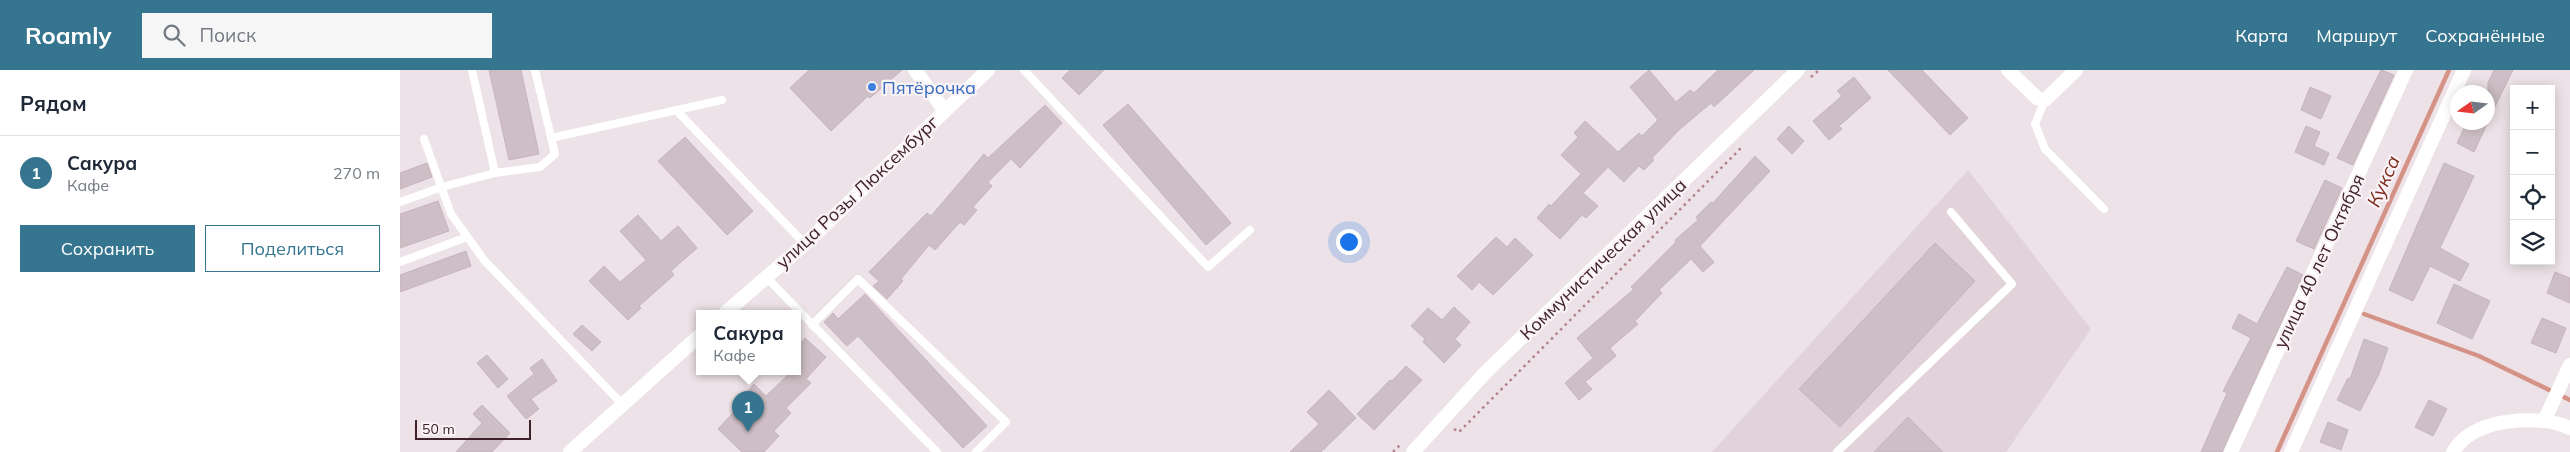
<!DOCTYPE html>
<html lang="ru">
<meta charset="utf-8">
<style>
:root{--surface:#fff;--page:#f6f6f7;--text:#1f2937;--muted:#747a83;--line:#e0e1e3;--accent:#36758f}
body{margin:0;font-family:Mulish,sans-serif;background:var(--page);color:var(--text)}
.controls{position:absolute;right:15px;top:15px;display:grid;overflow:hidden;border-radius:0px;box-shadow:0 2px 12px #0003}
.controls button{width:45px;height:45px;display:grid;place-items:center;padding:0;border:0;border-bottom:1px solid var(--line);background:var(--surface);color:var(--text);font:25px sans-serif}
.compass{position:absolute;left:2050px;top:15px;width:45px;height:45px;border-radius:50%;background:var(--surface);box-shadow:0 2px 12px #0003;rotate:256deg}
.scale{position:absolute;left:15px;bottom:12px;width:116px;box-sizing:border-box;padding-left:5px;border:2px solid #3f2129;border-top:0;font-size:14px;line-height:18px;white-space:nowrap;color:#3f2129;-webkit-text-stroke:4px #f9f2f6;paint-order:stroke}
.you{position:absolute;left:948px;top:171px;width:18px;height:18px;margin:-12px;border:4px solid #fff;border-radius:50%;background:#1a73e8;box-shadow:0 0 0 8px #1a73e833}
.badge{display:grid;place-items:center;width:32px;height:32px;border-radius:50%;background:var(--accent);color:#fff;font-size:16px;font-weight:700}
.pin{position:absolute;translate:-50% -41px;filter:drop-shadow(0 1px 2px #0008)}
.pin::after{content:'';position:absolute;top:26px;width:18px;height:15px;background:inherit;clip-path:polygon(0 0,100% 0,50% 100%)}
.popup{position:absolute;left:296px;top:240px;width:105px;height:65px;box-sizing:border-box;display:grid;place-content:center;border-radius:0px;background:var(--surface);filter:drop-shadow(0 1px 4px #0005);font-size:16px;white-space:nowrap;color:var(--muted)}
.popup b{font-size:19px;color:var(--text)}
.popup::after{content:'';position:absolute;left:50%;top:100%;margin-left:-10px;border:10px solid transparent;border-top-color:var(--surface)}
.list{margin:0;padding:0;list-style:none}
h2{display:flex;justify-content:space-between;align-items:center;height:65px;margin:0;padding:0 20px;font-size:21px}
h2 small{font-size:16px;font-weight:400;color:var(--muted)}
.list li{display:grid;grid-template-columns:32px 1fr auto;gap:15px;align-items:center;box-sizing:border-box;height:75px;padding:0 20px;border-top:1px solid var(--line)}
.list b{display:block;font-size:19px;white-space:nowrap}
.list p{margin:0;font-size:16px;white-space:nowrap;color:var(--muted)}
.list em{font-size:16px;font-style:normal;color:var(--muted)}
.actions{display:flex;gap:10px;padding:15px 20px}
.actions a{flex:1;padding:11px 0;border:1px solid var(--accent);border-radius:0px;text-align:center;font-size:18px;color:var(--accent)}
.actions .main{background:var(--accent);color:#fff}
.icon{flex:none;width:28px;height:28px;fill:none;stroke:currentColor;stroke-width:2;stroke-linecap:round;stroke-linejoin:round}
.map{position:relative;flex:none;width:2170px;height:382px;overflow:hidden}
header{display:flex;align-items:center;gap:30px;box-sizing:border-box;height:70px;padding:0 25px;background:var(--accent);color:#fff}
header strong{font-size:24px}
nav{display:flex;gap:28px;margin-inline-start:auto;font-size:18px}
.search{width:350px;height:45px;background:var(--page);display:flex;align-items:center;gap:12px;box-sizing:border-box;padding:0 18px;border-radius:0px;color:var(--muted);font-size:19px}
main{display:flex}
aside{flex:1;background:var(--surface)}
.map>svg:first-child{display:block}
.built{fill:#e1d3d9}
.lines{fill:none;stroke-linecap:round;stroke-linejoin:round}
.stream{stroke:#d59286;stroke-width:4.5}
.building{fill:#cebec5;stroke:#c7b4bc}
.path{stroke:#b28090;stroke-width:2.5;stroke-dasharray:2.5 4;stroke-linecap:butt}
.service{stroke:#fff;stroke-width:8}
.minor{stroke:#fff;stroke-width:14}
.tertiary{stroke:#fff;stroke-width:14}
.shop-dot{fill:#3f7fe0;stroke:#f9f2f6;stroke-width:2}
.labels{text-anchor:middle;dominant-baseline:central;stroke-width:4.5;stroke-linejoin:round;paint-order:stroke}
.shop-label{font-size:18px;fill:#366cbe;stroke:#f9f2f6;text-anchor:start}
.street-label{font-size:18px;fill:#3f2129;stroke:#f9f2f6}
.water-label{font-size:19px;font-style:italic;fill:#7e2817;stroke:#f9f2f6}
</style>
<header>
<strong>Roamly</strong>
<div class="search"><svg class="icon" aria-label="search" viewBox="0 0 24 24"><circle cx="10" cy="10" r="6"/><path d="M15 15l6 6"/></svg>Поиск</div>
<nav><a>Карта</a><a>Маршрут</a><a>Сохранённые</a></nav>
</header>
<main>
<aside>
<h2>Рядом<small></small></h2>
<ul class="list">
<li><span class="badge">1</span><div><b>Сакура</b><p>Кафе</p></div><em>270 m</em></li>
</ul>
<div class="actions"><a class="main">Сохранить</a><a>Поделиться</a></div>
</aside>
<div class="map">
<svg width="2170" height="382" viewBox="0 0 2170 382">
<rect width="100%" height="100%" fill="#ede2e7"/>
<!-- built -->
<path class="built" d="M 1568,100 L 1691,259 L 1606,382 L 1312,382 Z"/>
<g class="lines">
<!-- stream -->
<path class="stream" d="M 1964,244 L 2079,286 L 2170,330
M 1877,382 L 2049,0"/>
</g>
<!-- building -->
<path class="building" d="M 89,0 L 121,0 L 139,84 L 109,90 Z
M 409,0 L 502,0 L 470,28 L 468,26 L 431,61 L 390,18 Z
M 670,0 L 704,0 L 679,25 L 662,8 Z
M 1249,0 L 1276,32 L 1290,20 L 1294,23 L 1318,0 L 1354,0 L 1314,37 L 1311,33 L 1280,59 L 1252,88 L 1254,90 L 1244,100 L 1239,96 L 1224,112 L 1208,97 L 1183,123 L 1198,136 L 1186,148 L 1182,145 L 1160,169 L 1137,148 L 1149,134 L 1151,136 L 1181,104 L 1161,85 L 1178,67 L 1174,63 L 1185,51 L 1218,82 L 1239,63 L 1242,66 L 1258,50 L 1230,17 Z
M 1488,0 L 1522,0 L 1568,48 L 1550,65 Z
M 1981,0 L 1994,5 L 1953,95 L 1937,88 Z
M 2094,0 L 2113,0 L 2088,51 L 2088,13 Z
M 1454,7 L 1471,28 L 1439,56 L 1442,59 L 1429,70 L 1413,51 L 1442,26 L 1437,21 Z
M 1910,17 L 1931,26 L 1921,49 L 1901,40 Z
M 728,34 L 831,153 L 806,175 L 703,55 Z
M 645,35 L 662,53 L 620,98 L 611,89 L 588,112 L 592,116 L 573,137 L 577,140 L 564,155 L 560,152 L 535,180 L 529,175 L 501,209 L 503,211 L 487,229 L 473,216 L 479,211 L 469,202 L 527,143 L 531,146 L 584,84 L 588,88 Z
M 2067,52 L 2088,52 L 2074,82 L 2057,73 Z
M 1389,56 L 1404,71 L 1392,84 L 1377,69 Z
M 1906,56 L 1920,62 L 1914,76 L 1929,83 L 1924,95 L 1895,82 Z
M 285,67 L 353,141 L 327,165 L 258,91 Z
M 1355,86 L 1370,101 L 1300,176 L 1314,192 L 1303,202 L 1291,189 L 1259,220 L 1262,223 L 1235,251 L 1238,254 L 1210,278 L 1216,286 L 1185,312 L 1192,319 L 1179,330 L 1165,313 L 1193,288 L 1177,268 L 1234,219 L 1231,217 L 1276,172 L 1275,170 L 1298,150 L 1296,147 L 1311,132 L 1313,133 Z
M 27,93 L 32,107 L 0,119 L 0,103 Z
M 2044,93 L 2074,106 L 2040,178 L 2069,194 L 2060,211 L 2030,196 L 2013,231 L 1989,220 Z
M 1925,110 L 1942,118 L 1914,179 L 1896,171 Z
M 38,131 L 49,161 L 0,178 L 0,144 Z
M 238,145 L 261,171 L 278,156 L 297,178 L 271,201 L 274,205 L 239,236 L 241,238 L 228,250 L 189,211 L 204,196 L 220,212 L 246,190 L 220,161 Z
M 1096,167 L 1107,177 L 1115,168 L 1133,185 L 1093,225 L 1079,212 L 1072,220 L 1057,206 Z
M 1535,173 L 1575,211 L 1440,357 L 1399,319 Z
M 66,181 L 71,196 L 0,222 L 0,205 Z
M 1887,197 L 1903,205 L 1822,382 L 1801,382 L 1827,323 L 1823,321 L 1851,268 L 1832,258 L 1839,244 L 1857,254 Z
M 2155,202 L 2170,208 L 2170,233 L 2147,223 Z
M 2054,214 L 2090,231 L 2072,269 L 2037,253 Z
M 465,224 L 587,356 L 563,378 L 458,266 L 447,276 L 424,252 L 433,243 L 438,249 Z
M 1054,237 L 1070,252 L 1055,269 L 1061,275 L 1044,293 L 1023,272 L 1025,269 L 1011,256 L 1028,238 L 1042,250 Z
M 2142,248 L 2166,258 L 2156,283 L 2131,273 Z
M 182,255 L 201,272 L 192,281 L 173,264 Z
M 405,268 L 426,287 L 406,309 L 411,313 L 386,338 L 391,343 L 374,361 L 379,366 L 364,382 L 342,382 L 318,359 L 348,327 L 345,324 L 354,314 L 366,326 L 392,301 L 397,301 L 397,278 Z
M 1964,269 L 1988,278 L 1979,304 L 1960,341 L 1937,330 L 1948,308 L 1950,309 Z
M 87,285 L 108,309 L 98,318 L 77,293 Z
M 142,289 L 157,311 L 131,329 L 139,339 L 126,349 L 107,326 L 134,304 L 130,298 Z
M 1006,296 L 1022,310 L 974,360 L 957,344 L 990,310 L 992,311 Z
M 929,320 L 956,348 L 921,382 L 890,382 L 919,354 L 907,342 Z
M 2029,330 L 2047,339 L 2033,366 L 2015,357 Z
M 82,335 L 110,363 L 92,382 L 56,382 L 82,353 L 73,344 Z
M 1508,347 L 1543,382 L 1474,382 Z
M 1928,352 L 1948,360 L 1941,380 L 1920,372 Z"/>
<g class="lines">
<!-- path -->
<path class="path" d="M 1411,7 L 1419,0
M 1054,359 L 1059,362 L 1342,77
M 993,382 L 1000,375"/>
<!-- service -->
<path class="service" d="M 72,0 L 95,103
M 624,0 L 808,197 L 850,160
M 1645,30 L 1635,54 L 1645,79 L 1704,139
M 276,40 L 405,174
M 151,68 L 322,30
M 24,69 L 51,144 L 84,190 L 222,334
M 0,132 L 42,117 L 95,103 L 140,97 L 155,84 L 135,0
M 0,192 L 67,167
M 366,207 L 537,382
M 412,255 L 458,209 L 606,352 L 576,382
M 1437,382 L 1612,214 L 1551,142"/>
<!-- minor -->
<path class="minor" d="M 515,0 L 544,40
M 1608,0 L 1637,28 L 1645,30 L 1676,0
M 2144,351 L 2170,295
M 1013,382 L 1085,303 L 1398,0
M 1831,382 L 2006,0
M 1891,382 L 2064,0
M 2053,382 C 2070,353 2113,348 2144,351 C 2152,351 2162,355 2170,358"/>
<!-- tertiary -->
<path class="tertiary" d="M 325,243 L 405,174 L 588,0
M 170,382 L 299,266"/>
</g>
<!-- markers -->
<circle class="shop-dot" cx="472" cy="17" r="5"/>
<g class="labels">
<!-- shop labels -->
<g class="shop-label">
<text x="482" y="17">Пятёрочка</text>
</g>
<!-- street labels -->
<g class="street-label">
<text transform="translate(457 122) rotate(-43)">улица Розы Люксембург</text>
<text transform="translate(1203 189) rotate(-44)">Коммунистическая улица</text>
<text transform="translate(1919 191) rotate(-65)">улица 40 лет Октября</text>
</g>
<!-- water labels -->
<g class="water-label">
<text transform="translate(1983 111) rotate(-66)">Кукса</text>
</g>
</g>
</svg>
<div class="controls">
<button>+</button>
<button>−</button>
<button><svg class="icon" aria-label="locate" viewBox="0 0 24 24"><circle cx="12" cy="12" r="6"/><path d="M12 2v4M12 18v4M2 12h4M18 12h4"/></svg></button>
<button><svg class="icon" aria-label="layers" viewBox="0 0 24 24"><path d="M12 4l9 5-9 5-9-5zM3 14l9 5 9-5"/></svg></button>
</div>
<svg class="compass" viewBox="-18 -18 36 36"><path d="M0-13l5 13h-10z" fill="#e53935"/><path d="M0 13l5-13h-10z" fill="#747a83"/></svg>
<div class="scale">50 m</div>
<div class="you"></div>
<div class="pin badge" style="left:348px;top:362px">1</div>
<div class="popup"><b>Сакура</b>Кафе</div>
</div>
</main>
